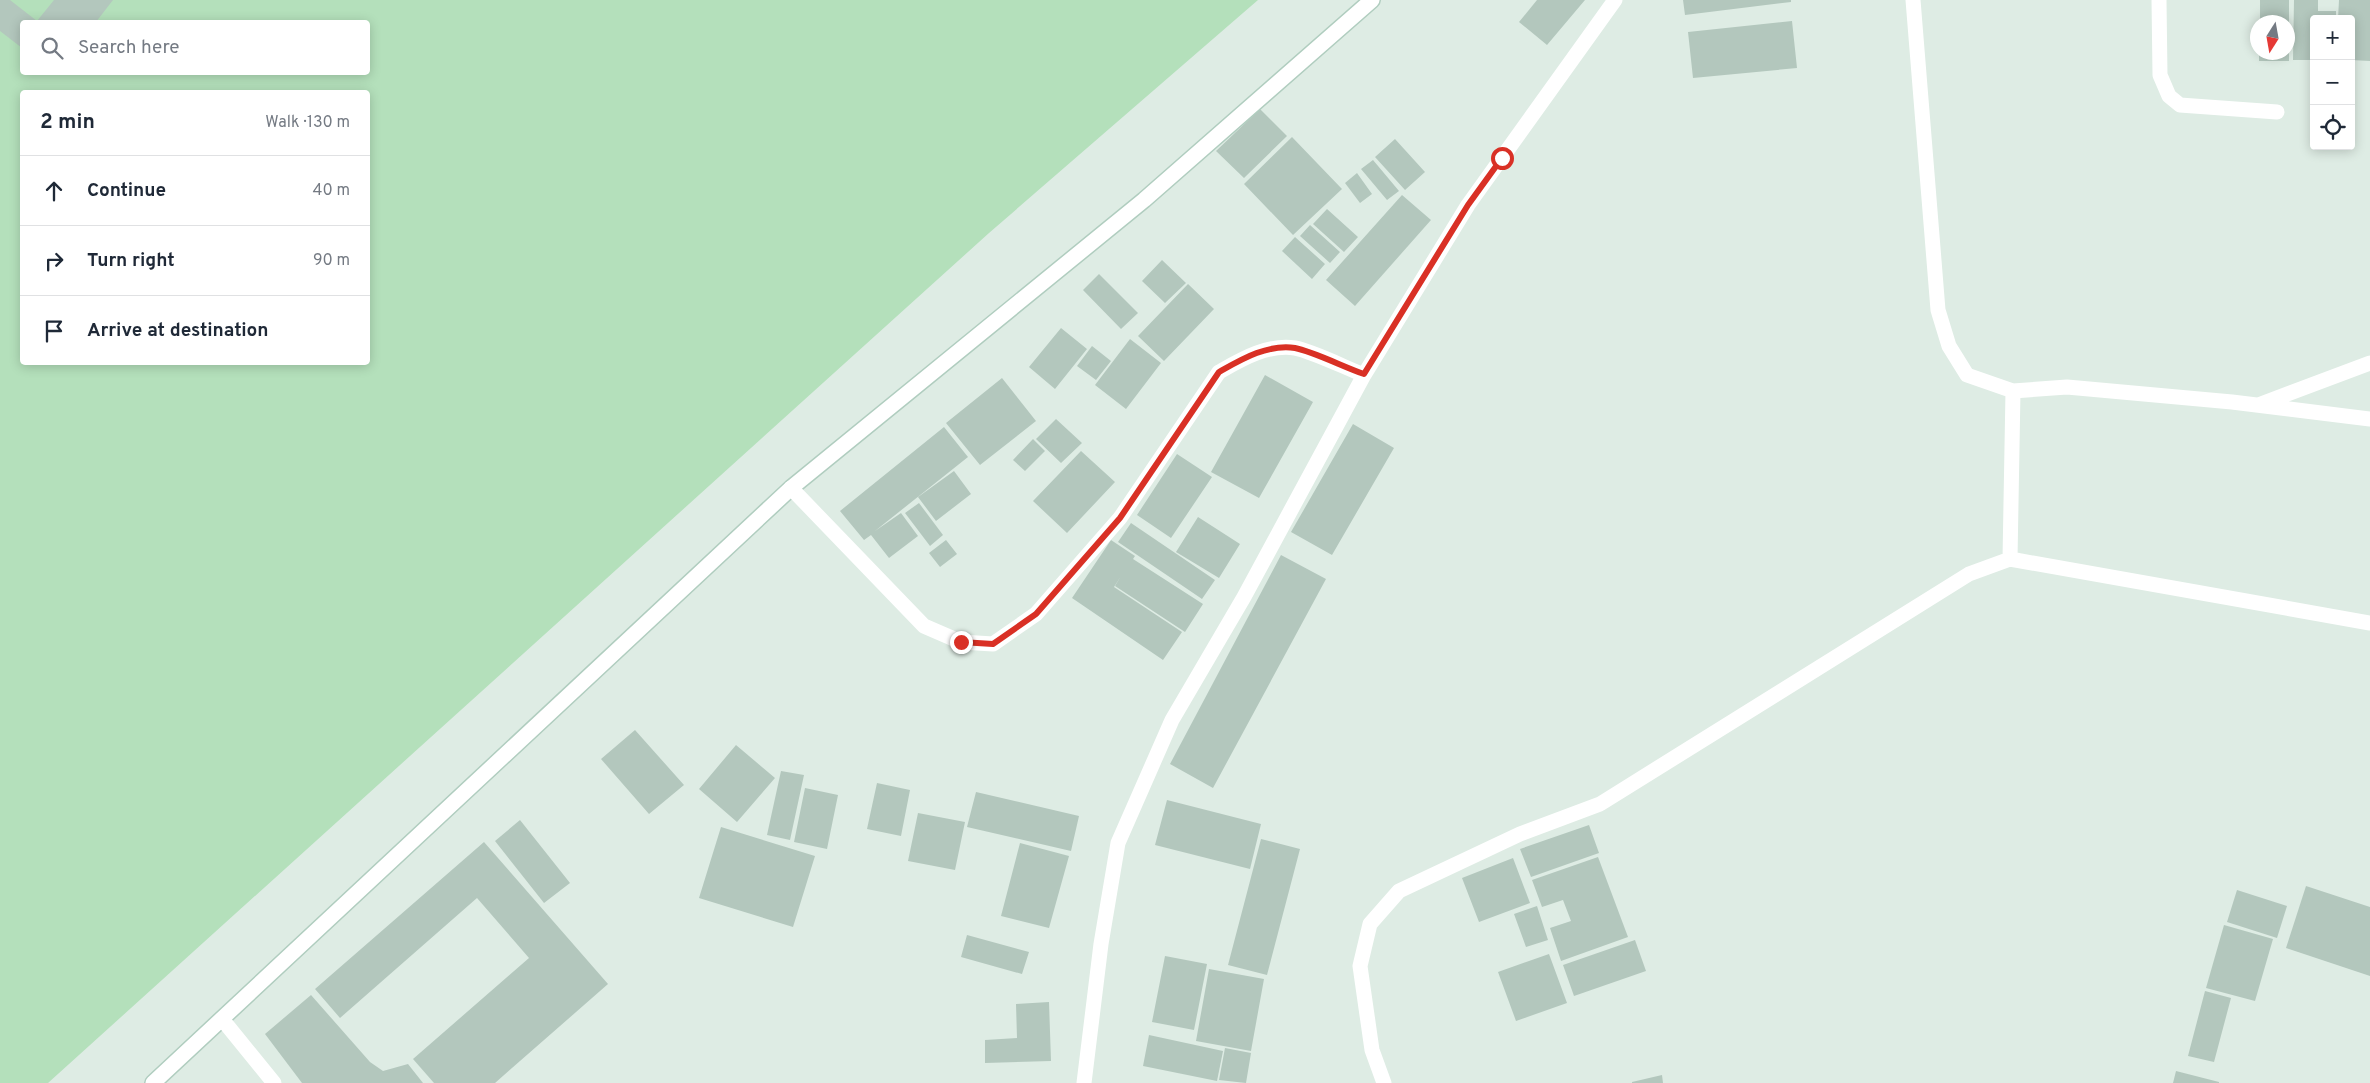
<!DOCTYPE html>
<meta charset="utf-8">
<style>
:root{--surface:#fff;--page:#f2f2f3;--text:#1f2937;--muted:#747a83;--line:#e0e1e3}
body{margin:0;font-family:Overpass,sans-serif;background:var(--page);color:var(--text)}
.controls{position:absolute;right:15px;top:15px;display:grid;overflow:hidden;border-radius:5px;box-shadow:0 2px 12px #0003}
.controls button{width:45px;height:45px;display:grid;place-items:center;padding:0;border:0;border-bottom:1px solid var(--line);background:var(--surface);color:var(--text);font:25px sans-serif}
.compass{position:absolute;left:2250px;top:15px;width:45px;height:45px;border-radius:50%;background:var(--surface);box-shadow:0 2px 12px #0003;rotate:191deg}
.stop{position:absolute;width:15px;height:15px;margin:-11px;border:4px solid #d93025;border-radius:50%;background:#fff}
.stop.end{background:#d93025;border-color:#fff;box-shadow:0 1px 5px #0008}
.list{margin:0;padding:0;list-style:none}
h2{display:flex;justify-content:space-between;align-items:center;height:65px;margin:0;padding:0 20px;font-size:21px}
h2 small{font-size:16px;font-weight:400;color:var(--muted)}
.list li{display:grid;grid-template-columns:32px 1fr auto;gap:15px;align-items:center;box-sizing:border-box;height:70px;padding:0 20px;border-top:1px solid var(--line)}
.list b{display:block;font-size:19px;white-space:nowrap}
.list em{font-size:16px;font-style:normal;color:var(--muted)}
.icon{flex:none;width:28px;height:28px;fill:none;stroke:currentColor;stroke-width:2;stroke-linecap:round;stroke-linejoin:round}
.map{position:relative;flex:none;width:2370px;height:1083px;overflow:hidden}
.search{position:absolute;background:var(--surface);box-shadow:0 2px 12px #0003;left:20px;top:20px;width:350px;height:55px;display:flex;align-items:center;gap:12px;box-sizing:border-box;padding:0 18px;border-radius:5px;color:var(--muted);font-size:19px}
.panel{position:absolute;background:var(--surface);box-shadow:0 2px 12px #0003;left:20px;top:90px;width:350px;height:275px;border-radius:5px}
.map>svg:first-child{display:block}
.green{fill:#b4e0bb;fill-rule:evenodd}
.building{fill:#b3c7bd}
.lines{fill:none;stroke-linecap:round;stroke-linejoin:round}
.secondary-casing{stroke:#b0cdbf;stroke-width:18}
.service{stroke:#fff;stroke-width:15}
.minor{stroke:#fff;stroke-width:15}
.secondary{stroke:#fff;stroke-width:15}
.route{stroke:#d93025;stroke-width:6}
</style>
<div class="map">
<svg width="2370" height="1083" viewBox="0 0 2370 1083">
<rect width="100%" height="100%" fill="#deece4"/>
<!-- green -->
<path class="green" d="M 0,0 L 1258,0 L 989,233 L 48,1083 L 0,1083 ZM 22,22 L 368,22 L 368,72 L 22,72 ZM 22,92 L 368,92 L 368,362 L 22,362 Z"/>
<!-- building -->
<path class="building" d="M 0,0 L 10,0 L 37,21 L 54,0 L 113,0 L 96,22 L 22,22 L 22,48 L 0,31 Z
M 1537,0 L 1585,0 L 1547,45 L 1519,22 Z
M 1683,0 L 1791,0 L 1791,2 L 1685,15 Z
M 2260,0 L 2289,0 L 2289,22 L 2260,22 Z
M 2294,0 L 2318,0 L 2318,11 L 2336,11 L 2336,19 L 2314,19 L 2314,60 L 2293,60 Z
M 2339,0 L 2370,0 L 2370,61 L 2351,60 L 2351,19 L 2338,19 Z
M 1792,21 L 1797,68 L 1693,78 L 1688,32 Z
M 2259,52 L 2289,52 L 2289,61 L 2259,61 Z
M 1260,109 L 1287,136 L 1244,178 L 1216,151 Z
M 1292,137 L 1342,189 L 1293,235 L 1244,184 Z
M 1395,139 L 1425,172 L 1405,190 L 1375,157 Z
M 1373,160 L 1399,191 L 1387,200 L 1361,169 Z
M 1357,173 L 1372,194 L 1360,203 L 1345,183 Z
M 1402,195 L 1431,220 L 1355,306 L 1326,280 Z
M 1327,209 L 1358,237 L 1344,252 L 1313,224 Z
M 1310,225 L 1340,252 L 1330,263 L 1300,236 Z
M 1295,237 L 1325,264 L 1312,279 L 1282,251 Z
M 1162,260 L 1186,283 L 1165,303 L 1142,281 Z
M 1099,274 L 1138,313 L 1121,329 L 1083,290 Z
M 1188,284 L 1214,309 L 1164,361 L 1138,336 Z
M 1061,328 L 1087,349 L 1055,389 L 1029,367 Z
M 1130,339 L 1161,363 L 1126,409 L 1095,385 Z
M 1092,346 L 1111,361 L 1096,380 L 1077,366 Z
M 1265,375 L 1313,402 L 1259,498 L 1211,472 Z
M 1002,378 L 1036,421 L 980,465 L 946,423 Z
M 1056,419 L 1082,443 L 1061,463 L 1036,439 Z
M 1353,424 L 1394,448 L 1332,555 L 1291,532 Z
M 944,427 L 968,457 L 875,531 L 901,513 L 918,536 L 889,558 L 871,535 L 864,540 L 840,511 Z
M 1033,439 L 1045,451 L 1025,471 L 1013,460 Z
M 1081,451 L 1115,482 L 1067,533 L 1033,501 Z
M 1177,454 L 1212,477 L 1171,538 L 1137,515 Z
M 954,471 L 971,494 L 936,521 L 918,497 Z
M 919,503 L 943,535 L 930,546 L 905,513 Z
M 1198,517 L 1240,544 L 1219,578 L 1176,552 Z
M 1131,523 L 1215,580 L 1202,599 L 1118,542 Z
M 946,540 L 957,554 L 940,567 L 929,553 Z
M 1111,540 L 1135,556 L 1133,559 L 1203,604 L 1185,632 L 1115,586 L 1121,576 L 1114,587 L 1182,632 L 1163,660 L 1072,598 Z
M 1281,555 L 1326,579 L 1213,788 L 1170,764 Z
M 635,730 L 684,785 L 649,814 L 601,759 Z
M 736,745 L 775,778 L 737,822 L 699,789 Z
M 781,771 L 804,775 L 790,840 L 767,835 Z
M 877,783 L 910,790 L 901,836 L 867,829 Z
M 805,788 L 838,795 L 827,849 L 794,842 Z
M 976,792 L 1079,816 L 1071,851 L 967,827 Z
M 1167,800 L 1261,824 L 1250,869 L 1155,845 Z
M 918,813 L 965,822 L 955,870 L 908,861 Z
M 520,820 L 570,883 L 544,903 L 495,841 Z
M 1589,825 L 1599,853 L 1531,877 L 1520,849 Z
M 721,827 L 815,856 L 793,927 L 699,898 Z
M 1261,839 L 1300,849 L 1267,975 L 1228,965 Z
M 484,842 L 608,984 L 495,1083 L 434,1083 L 413,1059 L 529,958 L 477,898 L 340,1018 L 315,989 Z
M 1020,843 L 1069,856 L 1049,928 L 1001,916 Z
M 1598,857 L 1628,937 L 1561,961 L 1550,928 L 1571,921 L 1563,900 L 1542,907 L 1532,880 Z
M 1513,858 L 1530,903 L 1479,922 L 1462,878 Z
M 2306,886 L 2370,907 L 2370,976 L 2286,948 Z
M 2237,890 L 2287,906 L 2277,938 L 2227,922 Z
M 1537,906 L 1548,940 L 1526,947 L 1514,914 Z
M 2224,925 L 2273,939 L 2255,1001 L 2206,988 Z
M 967,935 L 1029,952 L 1022,974 L 961,957 Z
M 1635,940 L 1646,971 L 1574,996 L 1563,965 Z
M 1549,954 L 1567,1003 L 1516,1021 L 1498,972 Z
M 1165,956 L 1207,964 L 1194,1030 L 1152,1022 Z
M 1209,969 L 1264,979 L 1251,1051 L 1196,1041 Z
M 2205,991 L 2231,998 L 2214,1062 L 2188,1056 Z
M 311,995 L 370,1062 L 383,1071 L 408,1064 L 423,1083 L 302,1083 L 265,1034 Z
M 1049,1002 L 1051,1061 L 985,1063 L 985,1040 L 1017,1038 L 1016,1004 Z
M 1149,1035 L 1223,1051 L 1217,1081 L 1143,1066 Z
M 1225,1048 L 1251,1053 L 1246,1083 L 1219,1080 Z
M 2176,1071 L 2219,1082 L 2219,1083 L 2173,1083 Z
M 1662,1075 L 1663,1083 L 1632,1083 L 1632,1082 Z"/>
<g class="lines">
<defs>
<path id="secondary" d="M 153,1083 L 791,488 L 1144,200 L 1372,0"/>
</defs>
<!-- secondary casing -->
<use href="#secondary" class="secondary-casing"/>
<!-- service -->
<path class="service" d="M 2159,0 L 2160,75 L 2169,96 L 2180,105 L 2277,112
M 222,1019 L 274,1083"/>
<!-- minor -->
<path class="minor" d="M 1913,0 L 1938,310 L 1949,346 L 1967,375 L 2013,391 L 2067,387 L 2232,402 L 2370,419
M 2261,404 L 2370,363
M 791,488 L 924,626 L 961,642 L 993,644 L 1036,614 L 1120,518 L 1219,372 C 1242,359 1267,344 1295,348 C 1312,351 1346,368 1364,375
M 2010,559 L 2370,623
M 1084,1083 L 1101,944 L 1118,843 L 1172,720 L 1244,597 L 1364,375 L 1468,205 L 1615,0
M 1384,1083 L 1372,1050 L 1360,966 L 1370,924 L 1399,891 L 1520,834 L 1600,804 L 1969,574 L 2010,559 L 2013,391"/>
<!-- secondary -->
<use href="#secondary" class="secondary"/>
</g>
<g class="lines">
<!-- route -->
<path class="route" d="M 961,642 L 993,644 L 1036,614 L 1120,518 L 1219,372 C 1242,359 1267,344 1295,348 C 1312,351 1346,368 1364,374 L 1468,205 L 1502,158"/>
</g>
</svg>
<div class="controls">
<button>+</button>
<button>−</button>
<button><svg class="icon" aria-label="locate" viewBox="0 0 24 24"><circle cx="12" cy="12" r="6"/><path d="M12 2v4M12 18v4M2 12h4M18 12h4"/></svg></button>
</div>
<svg class="compass" viewBox="-18 -18 36 36"><path d="M0-13l5 13h-10z" fill="#e53935"/><path d="M0 13l5-13h-10z" fill="#747a83"/></svg>
<div class="stop" style="left:1502px;top:158px"></div>
<div class="stop end" style="left:961px;top:642px"></div>
<div class="search"><svg class="icon" aria-label="search" viewBox="0 0 24 24"><circle cx="10" cy="10" r="6"/><path d="M15 15l6 6"/></svg>Search here</div>
<section class="panel">
<h2>2 min<small>Walk · 130 m</small></h2>
<ul class="list">
<li><svg class="icon" aria-label="ahead" viewBox="0 0 24 24"><path d="M12 20V5M6 11l6-6 6 6"/></svg><div><b>Continue</b></div><em>40 m</em></li>
<li><svg class="icon" aria-label="right" viewBox="0 0 24 24"><path d="M7 20v-9h11M14 6l5 5-5 5"/></svg><div><b>Turn right</b></div><em>90 m</em></li>
<li><svg class="icon" aria-label="arrive" viewBox="0 0 24 24"><path d="M6 21V4h12l-3 4 3 4H6"/></svg><div><b>Arrive at destination</b></div></li>
</ul>
</section>
</div>
